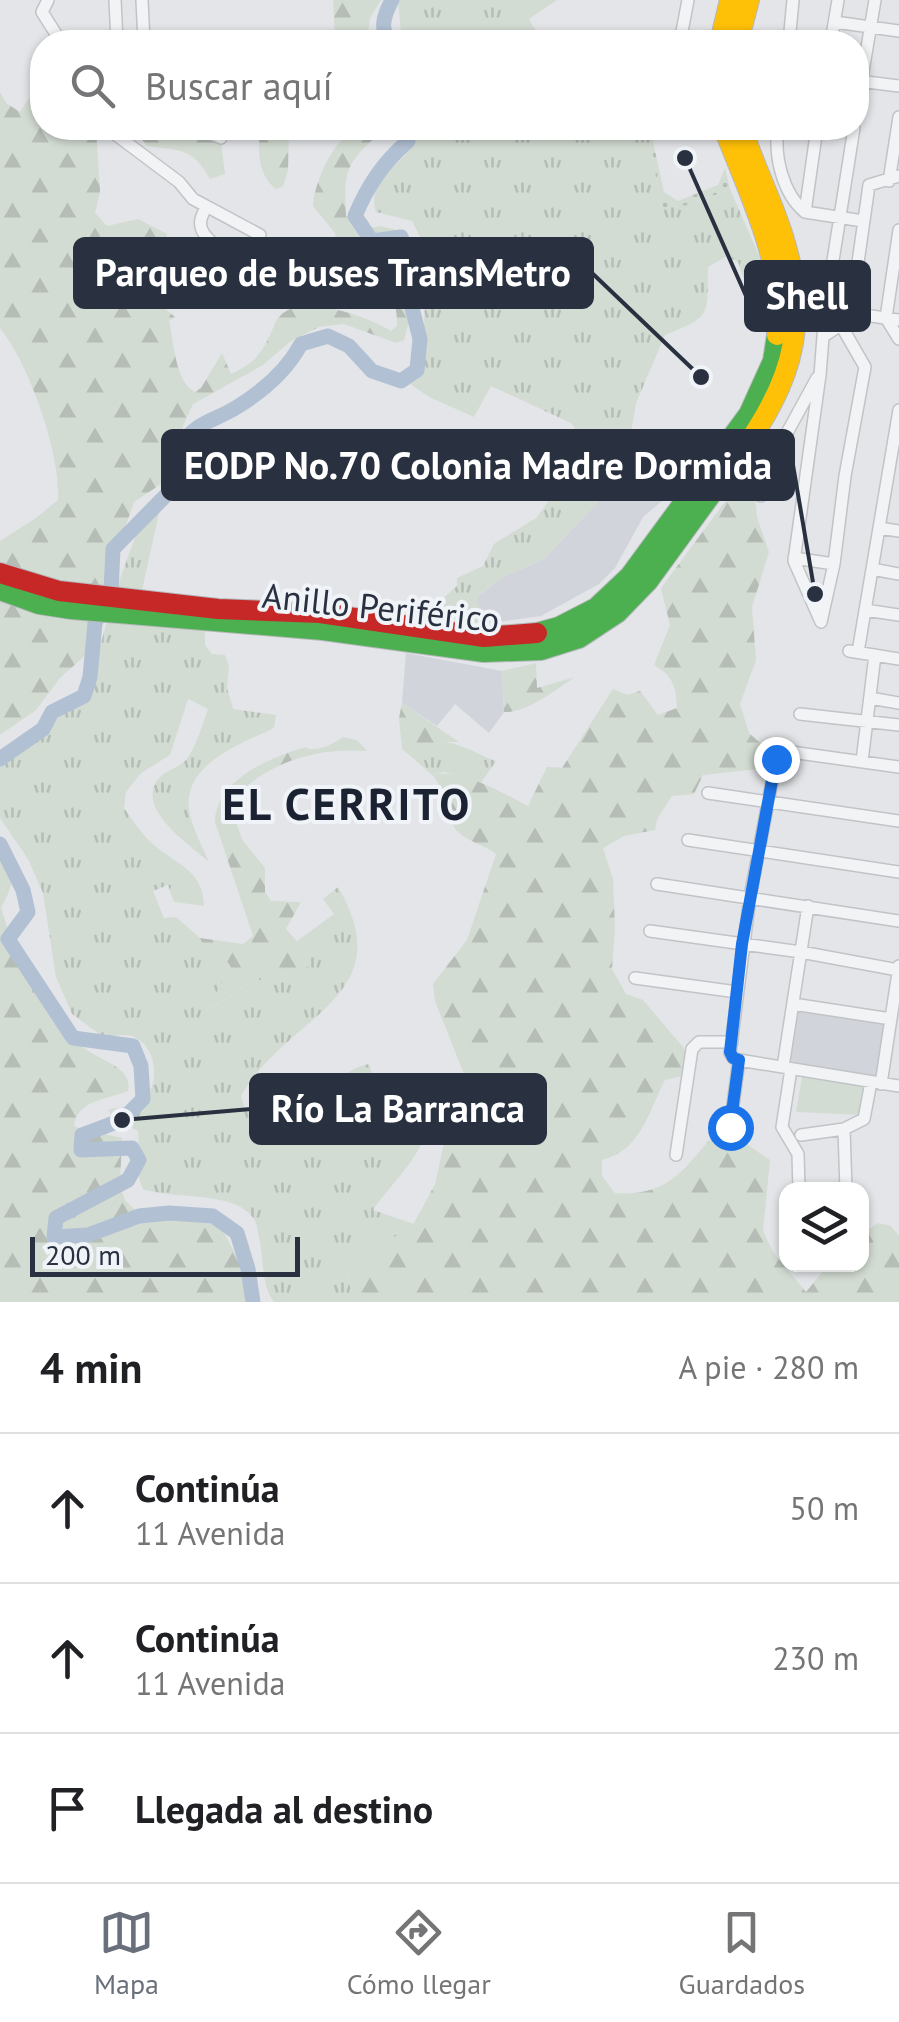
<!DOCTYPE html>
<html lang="es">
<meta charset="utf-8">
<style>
:root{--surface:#fff;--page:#f6f6f6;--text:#202124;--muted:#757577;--line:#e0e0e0;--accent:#6a707b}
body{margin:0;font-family:"PT Sans",sans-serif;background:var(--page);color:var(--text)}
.controls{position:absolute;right:30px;bottom:30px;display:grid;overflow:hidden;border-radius:20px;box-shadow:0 2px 8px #0004}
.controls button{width:90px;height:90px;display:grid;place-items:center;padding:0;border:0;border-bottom:2px solid var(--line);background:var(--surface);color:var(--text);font:50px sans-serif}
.scale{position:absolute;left:30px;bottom:25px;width:270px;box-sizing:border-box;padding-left:10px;border:5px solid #293141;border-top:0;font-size:28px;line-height:35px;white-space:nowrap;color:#293141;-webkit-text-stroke:8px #f0f3f7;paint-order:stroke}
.stop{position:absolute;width:30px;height:30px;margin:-22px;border:8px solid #1a73e8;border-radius:50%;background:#fff}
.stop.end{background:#1a73e8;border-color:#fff;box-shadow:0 2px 10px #0008}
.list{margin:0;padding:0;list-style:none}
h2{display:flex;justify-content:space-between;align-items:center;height:130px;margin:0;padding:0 40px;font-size:42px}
h2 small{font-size:32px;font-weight:400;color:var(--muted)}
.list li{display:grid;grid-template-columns:65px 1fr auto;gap:30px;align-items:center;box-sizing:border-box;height:150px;padding:0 40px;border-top:2px solid var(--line)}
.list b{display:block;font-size:38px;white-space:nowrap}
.list p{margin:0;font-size:32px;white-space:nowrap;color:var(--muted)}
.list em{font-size:32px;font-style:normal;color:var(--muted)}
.icon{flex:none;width:55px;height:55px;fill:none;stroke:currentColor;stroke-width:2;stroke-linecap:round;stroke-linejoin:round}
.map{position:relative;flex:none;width:899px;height:1302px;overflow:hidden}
.search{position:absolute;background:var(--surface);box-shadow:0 2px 8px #0004;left:30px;right:30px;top:30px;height:110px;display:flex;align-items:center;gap:25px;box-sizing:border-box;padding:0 35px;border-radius:40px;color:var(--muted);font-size:38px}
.sheet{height:580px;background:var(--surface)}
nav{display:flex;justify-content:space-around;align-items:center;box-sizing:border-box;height:140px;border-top:2px solid var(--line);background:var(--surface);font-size:28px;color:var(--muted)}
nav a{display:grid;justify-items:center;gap:5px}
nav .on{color:var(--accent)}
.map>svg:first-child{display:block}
.built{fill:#d1d4db}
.grass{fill:url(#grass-tufts)}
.forest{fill:url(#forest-firs)}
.park{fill:url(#park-dots)}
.pitch{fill:#d3dcd3}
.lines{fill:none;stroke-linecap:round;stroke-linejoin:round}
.river{stroke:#b1c0d3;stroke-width:15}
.street-casing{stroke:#c1c3c6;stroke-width:14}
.fast-casing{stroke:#b5b8bc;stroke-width:22}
.slow-casing{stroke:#b5b8bc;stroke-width:22}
.jam-casing{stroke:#b5b8bc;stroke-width:22}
.street{stroke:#f2f3f5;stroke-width:11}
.fast{stroke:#4caf50;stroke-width:20}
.slow{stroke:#ffc107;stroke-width:20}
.jam{stroke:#c62828;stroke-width:20}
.route{stroke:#1a73e8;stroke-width:12}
.labels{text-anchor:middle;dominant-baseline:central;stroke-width:8;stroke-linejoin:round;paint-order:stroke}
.street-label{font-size:35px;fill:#293141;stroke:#f0f3f7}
.district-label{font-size:45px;font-weight:bold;letter-spacing:2.5px;fill:#1b2232;stroke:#f0f3f7}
.leader{fill:none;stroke:#293141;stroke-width:4}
.callout-dot{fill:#293141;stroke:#f0f3f7;stroke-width:4}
.callout{fill:#293141;stroke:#293141;stroke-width:4}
.callout-label{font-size:38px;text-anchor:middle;font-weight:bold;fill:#fff}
</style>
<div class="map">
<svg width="899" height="1302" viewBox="0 0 899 1302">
<defs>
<pattern id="grass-tufts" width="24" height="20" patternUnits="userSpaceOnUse" patternTransform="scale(2.5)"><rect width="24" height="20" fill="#d3dcd3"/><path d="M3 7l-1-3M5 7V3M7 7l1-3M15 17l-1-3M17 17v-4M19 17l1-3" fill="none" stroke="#b5bdb6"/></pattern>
<pattern id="forest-firs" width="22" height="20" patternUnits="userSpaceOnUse" patternTransform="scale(2.5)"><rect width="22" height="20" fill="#d3dcd3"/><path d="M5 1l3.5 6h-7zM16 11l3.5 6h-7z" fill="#b5bdb6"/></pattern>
<pattern id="park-dots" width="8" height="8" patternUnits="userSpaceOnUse" patternTransform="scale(2.5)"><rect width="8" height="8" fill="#d3dcd3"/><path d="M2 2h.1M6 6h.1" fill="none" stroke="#b5bdb6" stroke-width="1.8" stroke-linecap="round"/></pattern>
</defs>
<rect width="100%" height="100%" fill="#e3e5e8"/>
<!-- built -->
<path class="built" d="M 622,480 L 680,486 L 643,517 L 615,568 L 599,584 L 541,616 L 483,624 L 476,598 L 503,577 L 544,559 L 615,484 Z
M 406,653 L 502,671 L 504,712 L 489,733 L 455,704 L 437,726 L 402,703 Z
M 796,1008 L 886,1023 L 878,1078 L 787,1064 Z"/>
<!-- grass -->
<path class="grass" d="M 398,0 L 557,0 L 529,19 L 537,33 L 596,36 L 597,42 L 402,42 Z
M 419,128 L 648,128 L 661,208 L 689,205 L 730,189 L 761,260 L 766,282 L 747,288 L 738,262 L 727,256 L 708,267 C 707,317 712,316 665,335 L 636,403 L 631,432 L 603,467 L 606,478 L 615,484 L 544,559 L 503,577 L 477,597 L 483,624 L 429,611 L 457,586 L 457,578 L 483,566 L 494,544 L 536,518 L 548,502 L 551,464 L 578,433 L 571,423 L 491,386 L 474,417 L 429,397 L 403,379 L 414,374 L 423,359 L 426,261 L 424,245 L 412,221 L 376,212 C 364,173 416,162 419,128 Z
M 221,409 L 180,487 L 159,513 L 142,590 L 147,603 L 205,629 L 205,645 L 212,654 L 225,655 L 229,666 L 227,688 L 233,709 L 276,715 L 274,728 C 240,744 183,764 189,810 C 192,827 202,846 209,862 C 189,844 132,807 160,777 C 167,770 180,767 186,760 C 196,747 203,723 208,709 L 188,699 L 170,755 L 141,773 L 126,792 L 124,808 C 133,821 143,836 155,846 C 180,866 203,871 204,906 L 174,902 L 168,885 L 153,891 L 164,918 L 176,917 L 200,938 L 204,947 L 222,954 L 232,966 L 207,1011 L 251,982 L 298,972 L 310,956 L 297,941 L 334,914 L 323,899 L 338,887 C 403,998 287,1014 241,1096 L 245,1109 C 274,1125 277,1111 298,1091 L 313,1100 L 327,1097 C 336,1079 350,1068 369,1064 L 373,1078 L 363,1128 L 372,1139 L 388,1138 C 402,1125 399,1110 412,1095 L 424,1098 C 444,1137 394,1179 373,1210 L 414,1224 L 362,1260 L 347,1276 L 355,1302 L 274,1302 C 261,1285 264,1262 260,1242 C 258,1235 258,1225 254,1219 C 236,1190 173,1200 143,1189 C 134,1173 140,1150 138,1131 L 116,1120 L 108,1110 C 121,1106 136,1109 146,1097 C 165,1074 150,1020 106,1039 L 72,1014 L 56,977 L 43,893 L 28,859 L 0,818 L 0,752 C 36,734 74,715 92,677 L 113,598 L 144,513 L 177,478 L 205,423 Z
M 439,742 C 462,742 475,754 496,761 L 481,783 L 444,772 L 431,774 L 414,759 Z"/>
<!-- forest -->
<path class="forest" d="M 333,0 L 381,0 L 370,18 L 367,42 L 342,42 L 335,35 Z
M 42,78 L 42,128 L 96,128 L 100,191 L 95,213 L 107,226 L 138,219 L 167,234 L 161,305 L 175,317 L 169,321 C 174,342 175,382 195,392 L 201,388 L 222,353 L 231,374 C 250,365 260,357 269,337 C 273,330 274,322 280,316 C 301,292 368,317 391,331 L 397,326 C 398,306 389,278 380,260 L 339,253 L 335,233 L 313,206 C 314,183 335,133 361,128 C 368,126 378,128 385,128 C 349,162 343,164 346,216 L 361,230 L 380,226 L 397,230 C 415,261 415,307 404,340 L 396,343 L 344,324 L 319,327 L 291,341 L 263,365 L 193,404 L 183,426 L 177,465 L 161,484 L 134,502 L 98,605 L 88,653 L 60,678 L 36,710 L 0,735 L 0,541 L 36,518 L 58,500 C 61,454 29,364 0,328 L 0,92 L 6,103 L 20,112 Z
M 133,128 L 194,128 L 221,141 L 225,174 L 210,179 C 192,147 181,151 147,146 Z
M 260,128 L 289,128 L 288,170 L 283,186 L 276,189 C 257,174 258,150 260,128 Z
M 754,485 L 757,517 L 769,552 L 752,607 L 756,660 L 740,704 L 749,733 L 768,750 L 766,768 L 703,775 L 694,794 L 672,796 L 657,819 L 655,830 L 624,836 L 603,848 L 613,879 L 615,929 L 612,969 L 626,994 L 643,1000 L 683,1047 L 692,1065 L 687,1075 L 665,1080 C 648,1113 641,1150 602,1160 L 602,1176 L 615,1193 C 667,1197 683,1171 714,1134 L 735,1136 L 770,1160 L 763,1231 L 773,1252 L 806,1292 L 828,1265 L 862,1264 L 862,1234 L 878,1223 L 891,1226 L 899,1236 L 899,1302 L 355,1302 L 347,1276 L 362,1260 L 414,1223 L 435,1184 L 446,1134 L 466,1109 L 470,1089 L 435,1001 L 433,984 L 467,940 L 496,854 C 484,844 463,841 454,827 C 442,809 447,790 431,774 C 465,770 499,791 528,806 L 547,767 L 562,768 L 613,689 L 627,695 L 640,691 L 658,715 L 677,708 C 676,686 673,676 654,665 L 670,625 L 661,588 L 727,499 Z
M 536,663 L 537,688 L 575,677 C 555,690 528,713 504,712 L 502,671 Z
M 402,703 L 459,742 L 439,742 L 414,759 L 402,749 L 399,718 Z
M 343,737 L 357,740 L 367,751 C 316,747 262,763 230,804 L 242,839 L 265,868 L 265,892 L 271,901 L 301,902 L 286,929 L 310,956 L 309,966 L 298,972 L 251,982 L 205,1012 L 231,967 L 222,954 L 204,947 L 200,938 L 243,944 L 253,936 L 215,822 C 216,782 264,760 299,749 C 313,745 300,749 314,749 C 325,749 335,742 343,737 Z
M 0,849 C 19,869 13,886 1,908 L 11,939 L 79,1044 C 97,1061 134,1066 128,1091 C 108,1099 77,1100 74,1126 C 90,1134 105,1133 122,1138 L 120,1185 L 125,1200 L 136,1211 L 188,1216 L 221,1227 L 238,1259 L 249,1302 L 0,1302 Z"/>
<!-- park -->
<path class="park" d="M 648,128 L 656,128 L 651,133 L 664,192 L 678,201 L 718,185 L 725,168 L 730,189 L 689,205 L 661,208 Z"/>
<!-- pitch -->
<path class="pitch" d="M 802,1077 L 865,1086 L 861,1115 L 796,1112 Z"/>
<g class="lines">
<!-- river -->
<path class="river" d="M 388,42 C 380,27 384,15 392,0
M 0,759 L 43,729 L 52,712 L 84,696 L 90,677 L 95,623 L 111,592 L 113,549 L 181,480 L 185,457 L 183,442 C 200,420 215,421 237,407 C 263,391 286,372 301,344 L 328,336 L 349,346 L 372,371 L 401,381 L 417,370 L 420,339 L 411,304 L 409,258 L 401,237 L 372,241 L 355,216 C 368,185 383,163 408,141 L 407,128
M 0,844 L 23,890 L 28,912 L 8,939 L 73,1038 L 133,1046 L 141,1066 L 143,1099 L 122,1120 L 82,1135 L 81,1150 L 132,1148 L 139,1160 L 128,1180 L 56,1218 L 54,1237 L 88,1235 L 139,1216 L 169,1213 L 213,1216 L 237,1233 L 248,1269 L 253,1302"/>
<defs>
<path id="street" d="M 48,0 L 42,12 L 61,42
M 115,0 L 117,42
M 142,0 L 144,42
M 835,22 L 899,31
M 680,42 L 688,0
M 789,42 L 793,0
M 831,42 L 838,0
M 859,81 L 899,86
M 856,113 L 875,0
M 107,128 L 179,182 L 193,199 L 260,235
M 197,128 L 221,138
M 778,128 C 774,155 782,193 805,212
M 889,181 L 899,117
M 206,207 C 203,214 198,221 202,230 C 209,248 280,293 299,298 C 312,302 325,302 339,299
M 805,212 L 817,128
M 805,212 L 863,221
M 899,230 L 886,318 L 899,339
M 851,313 L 899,320
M 842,327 L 865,367 L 845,476 L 834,564 L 821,622 L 794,561 L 820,375 L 825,311 L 854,128
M 824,336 L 850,319 L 869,185 L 899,176
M 761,496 L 770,464 L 817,378
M 879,528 L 899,531
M 794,558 L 834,564
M 872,569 L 899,574
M 865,610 L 899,615
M 849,651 L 899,659
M 858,652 L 899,410
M 870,698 L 899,703
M 800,714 L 899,725
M 862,761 L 875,655
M 899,767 L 784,751 L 777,755 L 750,897 L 730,1053 L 733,1058 L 739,1060 L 899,1086
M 708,793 L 899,821
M 688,840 L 899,872
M 657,884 L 899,921
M 650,931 L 801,952 L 898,970
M 635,978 L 737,992
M 793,1004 L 891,1019
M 783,1067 L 808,906
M 791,1069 L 782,1127 L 798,1154 L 799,1190
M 881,1084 L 899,966
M 730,1127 L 739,1060
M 844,1129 L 846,1190
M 801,1135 L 844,1129 L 864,1119 L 871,1082
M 676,1155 L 692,1049 L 699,1042 L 732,1042"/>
<path id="fast" d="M 0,590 L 39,604 L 71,609 L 323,630 L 484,652 L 541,650 L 579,638 L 617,613 L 648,581 L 715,489
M 537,633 L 559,627 L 596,608 L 630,576 L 749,414 L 773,361 L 777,335"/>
<path id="slow" d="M 720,42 L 730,0
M 738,42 L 749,0
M 724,128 C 747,190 788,268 777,335
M 715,489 C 776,407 816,348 785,243 C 774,204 754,167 742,128"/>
<path id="jam" d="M 0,573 L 59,591 L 218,609 L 320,613 L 484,637 L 537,633"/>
</defs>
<!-- street casing -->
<use href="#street" class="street-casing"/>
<!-- fast casing -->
<use href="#fast" class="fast-casing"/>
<!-- slow casing -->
<use href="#slow" class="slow-casing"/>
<!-- jam casing -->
<use href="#jam" class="jam-casing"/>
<!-- street -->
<use href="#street" class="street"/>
<!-- fast -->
<use href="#fast" class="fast"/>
<!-- slow -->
<use href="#slow" class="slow"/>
<!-- jam -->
<use href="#jam" class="jam"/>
</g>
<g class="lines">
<!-- route -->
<path class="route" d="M 730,1127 L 739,1060 L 733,1058 L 730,1052 L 742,944 L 776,759"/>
</g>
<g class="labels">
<!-- street labels -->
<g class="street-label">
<text transform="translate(381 607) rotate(6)">Anillo Periférico</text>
</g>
<!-- district labels -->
<g class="district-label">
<text x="347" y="803">EL CERRITO</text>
</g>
</g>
<!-- callouts -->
<path class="leader" d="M701 377L592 273M685 158L746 296M815 594L793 465M122 1120L251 1109"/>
<g class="callout-dot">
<circle cx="701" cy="377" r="10"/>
<circle cx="685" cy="158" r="10"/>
<circle cx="815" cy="594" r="10"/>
<circle cx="122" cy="1120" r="10"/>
</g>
<g class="callout">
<rect x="75" y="239" width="517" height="68" rx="10"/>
<rect x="746" y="262" width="123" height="68" rx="10"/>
<rect x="163" y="431" width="630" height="68" rx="10"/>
<rect x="251" y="1075" width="294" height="68" rx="10"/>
</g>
<g class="callout-label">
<text x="333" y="286">Parqueo de buses TransMetro</text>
<text x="807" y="309">Shell</text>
<text x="478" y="479">EODP No.70 Colonia Madre Dormida</text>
<text x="398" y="1122">Río La Barranca</text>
</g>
</svg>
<div class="controls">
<button><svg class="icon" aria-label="layers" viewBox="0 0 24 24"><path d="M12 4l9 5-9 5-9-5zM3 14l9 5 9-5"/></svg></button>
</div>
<div class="scale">200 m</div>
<div class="stop" style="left:730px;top:1127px"></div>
<div class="stop end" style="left:776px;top:759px"></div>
<div class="search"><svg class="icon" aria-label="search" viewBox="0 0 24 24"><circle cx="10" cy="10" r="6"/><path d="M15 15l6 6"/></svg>Buscar aquí</div>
</div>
<section class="sheet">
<h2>4 min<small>A pie · 280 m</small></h2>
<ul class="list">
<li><svg class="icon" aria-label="ahead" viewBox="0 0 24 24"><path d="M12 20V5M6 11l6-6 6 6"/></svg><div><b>Continúa</b><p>11 Avenida</p></div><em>50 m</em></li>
<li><svg class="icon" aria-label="ahead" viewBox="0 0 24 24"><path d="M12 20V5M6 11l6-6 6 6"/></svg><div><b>Continúa</b><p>11 Avenida</p></div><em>230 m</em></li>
<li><svg class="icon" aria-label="arrive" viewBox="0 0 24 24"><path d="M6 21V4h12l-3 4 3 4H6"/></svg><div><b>Llegada al destino</b></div></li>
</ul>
</section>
<nav>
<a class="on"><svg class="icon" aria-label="map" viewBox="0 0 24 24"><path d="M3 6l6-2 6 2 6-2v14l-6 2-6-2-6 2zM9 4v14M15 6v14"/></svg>Mapa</a>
<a><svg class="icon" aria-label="directions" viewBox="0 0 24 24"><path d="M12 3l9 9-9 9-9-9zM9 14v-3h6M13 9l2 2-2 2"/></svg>Cómo llegar</a>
<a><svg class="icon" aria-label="saved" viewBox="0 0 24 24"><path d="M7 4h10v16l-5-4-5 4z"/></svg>Guardados</a>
</nav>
